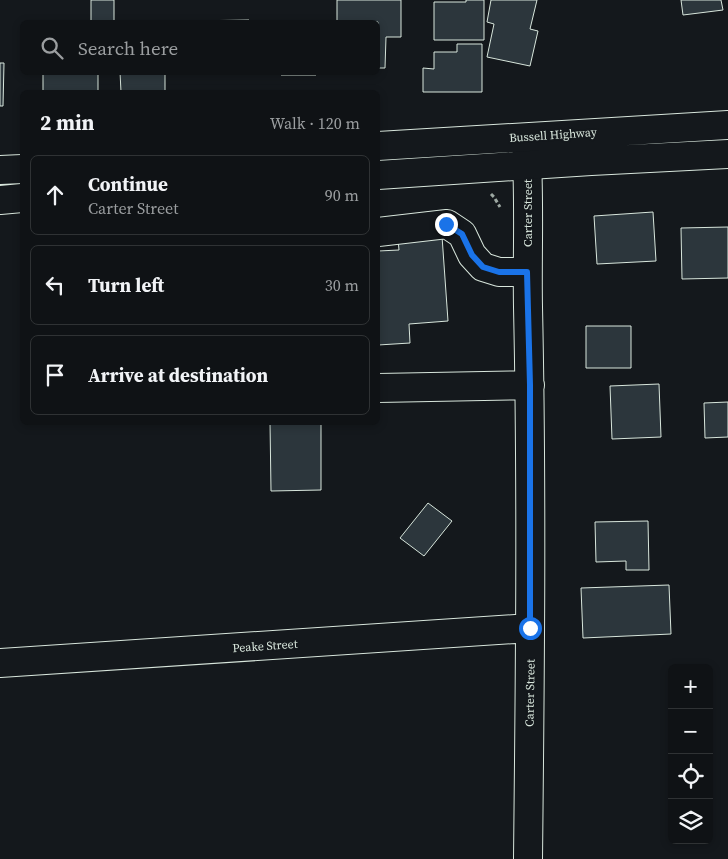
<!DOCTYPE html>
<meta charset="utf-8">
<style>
:root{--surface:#0f1215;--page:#1d2022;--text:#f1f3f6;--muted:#9b9ea0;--line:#2f3234}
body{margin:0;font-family:"Source Serif 4",serif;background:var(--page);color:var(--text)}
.controls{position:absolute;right:15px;bottom:15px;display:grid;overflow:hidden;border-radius:8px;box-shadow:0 2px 8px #0003}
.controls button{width:45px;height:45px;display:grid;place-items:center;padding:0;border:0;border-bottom:1px solid var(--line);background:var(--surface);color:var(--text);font:25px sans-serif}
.stop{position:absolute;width:15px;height:15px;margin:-11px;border:4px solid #1a73e8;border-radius:50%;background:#fff}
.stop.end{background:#1a73e8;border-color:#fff;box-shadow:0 1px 5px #0008}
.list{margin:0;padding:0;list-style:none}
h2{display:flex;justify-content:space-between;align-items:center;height:65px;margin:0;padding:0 20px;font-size:21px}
h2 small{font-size:16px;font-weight:400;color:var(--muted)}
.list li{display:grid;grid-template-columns:32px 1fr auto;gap:15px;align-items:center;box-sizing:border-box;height:80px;margin:0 10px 10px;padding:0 10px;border:1px solid var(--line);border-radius:8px}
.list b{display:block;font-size:19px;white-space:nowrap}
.list p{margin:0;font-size:16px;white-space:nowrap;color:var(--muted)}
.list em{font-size:16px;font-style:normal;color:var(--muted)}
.icon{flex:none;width:28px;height:28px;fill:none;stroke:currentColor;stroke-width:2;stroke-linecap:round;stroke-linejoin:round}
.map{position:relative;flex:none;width:728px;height:859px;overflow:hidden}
.search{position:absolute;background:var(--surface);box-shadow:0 2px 8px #0003;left:20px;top:20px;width:360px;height:55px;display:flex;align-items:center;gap:12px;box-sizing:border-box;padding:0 18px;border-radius:8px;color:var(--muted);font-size:19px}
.panel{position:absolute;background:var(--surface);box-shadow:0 2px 8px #0003;left:20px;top:90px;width:360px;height:335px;border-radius:8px}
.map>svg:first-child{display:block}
.building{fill:#2c363c;stroke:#d8e6dc}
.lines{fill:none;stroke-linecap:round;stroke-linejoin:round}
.minor-casing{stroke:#d8e6dc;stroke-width:30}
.major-casing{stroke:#d8e6dc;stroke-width:30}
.path{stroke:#9da8a2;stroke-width:3;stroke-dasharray:4 2.5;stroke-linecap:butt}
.minor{stroke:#14181c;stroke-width:28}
.major{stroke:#14181c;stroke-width:28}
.route{stroke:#1a73e8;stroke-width:6}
.labels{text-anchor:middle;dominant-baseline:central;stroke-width:4;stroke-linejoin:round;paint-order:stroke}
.street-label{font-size:12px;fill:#d8e6dc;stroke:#14181c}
</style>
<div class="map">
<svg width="728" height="859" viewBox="0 0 728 859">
<rect width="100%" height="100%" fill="#14181c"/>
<!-- building -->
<path class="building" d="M 91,0 L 114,0 L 114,22 L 91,22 Z
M 337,0 L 401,0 L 401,37 L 386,37 L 385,68 L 378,68 L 378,22 L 337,22 Z
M 466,0 L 484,0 L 484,40 L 434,40 L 434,2 L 466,2 Z
M 491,0 L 537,0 L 530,29 L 538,31 L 530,66 L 487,57 L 494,24 L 487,22 Z
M 681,0 L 721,0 L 723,10 L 683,15 Z
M 249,20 L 249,22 L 190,22 L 190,21 Z
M 457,44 L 482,44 L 482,92 L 423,92 L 423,68 L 434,69 L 434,52 L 457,52 Z
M 0,63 L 4,63 L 3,106 L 0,106 Z
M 43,72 L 98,72 L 98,92 L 43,92 Z
M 120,72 L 165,72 L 165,91 L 121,92 Z
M 281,72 L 316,72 L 316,75 L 281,75 Z
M 653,212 L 656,261 L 597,264 L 594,216 Z
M 728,227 L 728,278 L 682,279 L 681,228 Z
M 442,236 L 448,321 L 409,324 L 410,343 L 378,345 L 378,251 L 399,250 L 398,239 Z
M 586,326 L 631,326 L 631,368 L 586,368 Z
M 659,384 L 661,437 L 612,439 L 610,386 Z
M 728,402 L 728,437 L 705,438 L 704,403 Z
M 270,422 L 321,422 L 321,490 L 271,491 Z
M 428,503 L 452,521 L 424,556 L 400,538 Z
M 648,521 L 649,570 L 626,570 L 626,561 L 596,562 L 595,522 Z
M 669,585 L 671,634 L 583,638 L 581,588 Z"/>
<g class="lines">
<defs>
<path id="minor" d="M 526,141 C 530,196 527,252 528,307 C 532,491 530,675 528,859
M 378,232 L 447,224 L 462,234 L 472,255 L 483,267 L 499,272 L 527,272
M 378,388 L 530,385
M 0,663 L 530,628"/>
<path id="major" d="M 378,146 L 728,125
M 0,170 L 22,169
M 378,175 L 591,161 L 728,154
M 0,200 L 22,198"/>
</defs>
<!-- minor casing -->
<use href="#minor" class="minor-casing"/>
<!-- major casing -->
<use href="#major" class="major-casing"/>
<!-- path -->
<path class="path" d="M 491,194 L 494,197 L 500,207"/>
<!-- minor -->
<use href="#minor" class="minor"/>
<!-- major -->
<use href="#major" class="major"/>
</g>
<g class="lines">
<!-- route -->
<path class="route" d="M 446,224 L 462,234 L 472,255 L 483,267 L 499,272 L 527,272 L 530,385 L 530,628"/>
</g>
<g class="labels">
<!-- street labels -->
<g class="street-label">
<text transform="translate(553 135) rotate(-4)">Bussell Highway</text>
<text transform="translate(528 213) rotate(-90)">Carter Street</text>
<text transform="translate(265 646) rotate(-4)">Peake Street</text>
<text transform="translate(530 693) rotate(-89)">Carter Street</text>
</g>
</g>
</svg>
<div class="controls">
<button>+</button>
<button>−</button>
<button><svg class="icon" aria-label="locate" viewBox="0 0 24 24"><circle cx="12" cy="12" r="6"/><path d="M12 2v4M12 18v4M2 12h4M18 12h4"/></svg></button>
<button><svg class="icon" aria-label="layers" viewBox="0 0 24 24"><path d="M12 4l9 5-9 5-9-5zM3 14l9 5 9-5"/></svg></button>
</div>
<div class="stop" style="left:530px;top:628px"></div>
<div class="stop end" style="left:446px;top:224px"></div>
<div class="search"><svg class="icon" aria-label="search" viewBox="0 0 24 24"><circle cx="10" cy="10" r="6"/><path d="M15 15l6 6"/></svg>Search here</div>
<section class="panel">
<h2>2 min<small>Walk · 120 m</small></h2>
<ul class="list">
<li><svg class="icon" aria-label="ahead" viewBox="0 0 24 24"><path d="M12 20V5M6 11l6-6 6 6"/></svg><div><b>Continue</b><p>Carter Street</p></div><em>90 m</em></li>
<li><svg class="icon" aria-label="left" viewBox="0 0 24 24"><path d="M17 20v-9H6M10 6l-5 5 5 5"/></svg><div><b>Turn left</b></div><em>30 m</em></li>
<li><svg class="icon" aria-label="arrive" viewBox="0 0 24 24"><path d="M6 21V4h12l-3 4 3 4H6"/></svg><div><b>Arrive at destination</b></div></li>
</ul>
</section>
</div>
